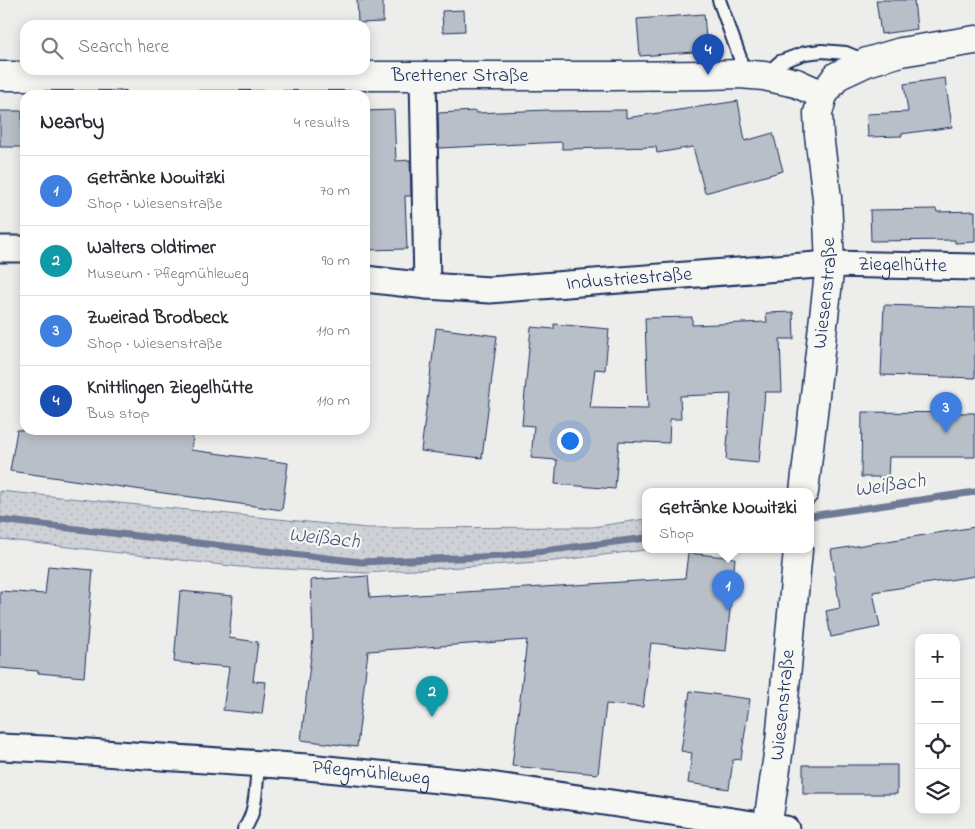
<!DOCTYPE html>
<meta charset="utf-8">
<style>
:root{--surface:#fff;--page:#f2f2f3;--text:#2b2b33;--muted:#7c7c81;--line:#e1e1e2;--accent:#1f6fb2}
body{margin:0;font-family:"Indie Flower",sans-serif;background:var(--page);color:var(--text)}
.controls{position:absolute;right:15px;bottom:15px;display:grid;overflow:hidden;border-radius:10px;box-shadow:0 2px 12px #0003}
.controls button{width:45px;height:45px;display:grid;place-items:center;padding:0;border:0;border-bottom:1px solid var(--line);background:var(--surface);color:var(--text);font:25px sans-serif}
.you{position:absolute;left:569px;top:440px;width:18px;height:18px;margin:-12px;border:4px solid #fff;border-radius:50%;background:#1a73e8;box-shadow:0 0 0 8px #1a73e833}
.badge{display:grid;place-items:center;width:32px;height:32px;border-radius:50%;background:var(--accent);color:#fff;font-size:16px;font-weight:700}
.pin{position:absolute;translate:-50% -41px;filter:drop-shadow(0 1px 2px #0008)}
.pin::after{content:'';position:absolute;top:26px;width:18px;height:15px;background:inherit;clip-path:polygon(0 0,100% 0,50% 100%)}
.popup{position:absolute;left:642px;top:488px;width:172px;height:65px;box-sizing:border-box;display:grid;place-content:center;border-radius:10px;background:var(--surface);filter:drop-shadow(0 1px 4px #0005);font-size:16px;white-space:nowrap;color:var(--muted)}
.popup b{font-size:19px;color:var(--text)}
.popup::after{content:'';position:absolute;left:50%;top:100%;margin-left:-10px;border:10px solid transparent;border-top-color:var(--surface)}
.list{margin:0;padding:0;list-style:none}
h2{display:flex;justify-content:space-between;align-items:center;height:65px;margin:0;padding:0 20px;font-size:21px}
h2 small{font-size:16px;font-weight:400;color:var(--muted)}
.list li{display:grid;grid-template-columns:32px 1fr auto;gap:15px;align-items:center;box-sizing:border-box;height:70px;padding:0 20px;border-top:1px solid var(--line)}
.list b{display:block;font-size:19px;white-space:nowrap}
.list p{margin:0;font-size:16px;white-space:nowrap;color:var(--muted)}
.list em{font-size:16px;font-style:normal;color:var(--muted)}
.icon{flex:none;width:28px;height:28px;fill:none;stroke:currentColor;stroke-width:2;stroke-linecap:round;stroke-linejoin:round}
.map{position:relative;flex:none;width:975px;height:829px;overflow:hidden}
.search{position:absolute;background:var(--surface);box-shadow:0 2px 12px #0003;left:20px;top:20px;width:350px;height:55px;display:flex;align-items:center;gap:12px;box-sizing:border-box;padding:0 18px;border-radius:15px;color:var(--muted);font-size:19px}
.panel{position:absolute;background:var(--surface);box-shadow:0 2px 12px #0003;left:20px;top:90px;width:350px;height:345px;border-radius:15px}
.map>svg:first-child{display:block}
.grass{fill:url(#grass-dots);stroke:#74809a}
.lines{fill:none;stroke-linecap:round;stroke-linejoin:round}
.stream{stroke:#6e7a96;stroke-width:7}
.building{fill:#b9bfc8;stroke:#1b2f5e}
.lane-casing{stroke:#1b2f5e;stroke-width:16}
.street-casing{stroke:#1b2f5e;stroke-width:29}
.secondary-casing{stroke:#1b2f5e;stroke-width:31}
.lane{stroke:#f6f6f2;stroke-width:12}
.street{stroke:#f6f6f2;stroke-width:25}
.secondary{stroke:#f6f6f2;stroke-width:28}
.labels{text-anchor:middle;dominant-baseline:central;stroke-width:4.5;stroke-linejoin:round;paint-order:stroke}
.street-label{font-size:20px;fill:#1b2f5e;stroke:#f6f6f2}
.water-label{font-size:21px;font-style:italic;fill:#44547a;stroke:#f6f6f2}
</style>
<div class="map">
<svg width="975" height="829" viewBox="0 0 975 829">
<defs>
<pattern id="grass-dots" width="8" height="8" patternUnits="userSpaceOnUse" patternTransform="scale(1.25)"><rect width="8" height="8" fill="#ced2d7"/><path d="M2 2h.1M6 6h.1" fill="none" stroke="#b0b5bb" stroke-width="1.8" stroke-linecap="round"/></pattern>
</defs>
<rect width="100%" height="100%" fill="#edeeec"/>
<filter id="ink" filterUnits="userSpaceOnUse"><feTurbulence type="fractalNoise" baseFrequency=".02" numOctaves="2"/><feDisplacementMap in="SourceGraphic" scale="10" xChannelSelector="R" yChannelSelector="G"/><feConvolveMatrix kernelMatrix="1 2 1 2 8 2 1 2 1" color-interpolation-filters="sRGB"/></filter>
<g filter="url(#ink)">
<!-- grass -->
<path class="grass" d="M 0,491 L 367,528 L 592,527 L 645,519 L 645,550 L 554,561 L 366,573 L 240,567 L 0,539 Z"/>
<g class="lines">
<!-- stream -->
<path class="stream" d="M 810,516 L 975,492
M 0,520 L 361,562 L 504,556 L 646,538"/>
</g>
<!-- building -->
<path class="building" d="M 357,0 L 383,0 L 383,22 L 358,23 Z
M 876,0 L 914,0 L 917,29 L 881,34 Z
M 464,10 L 465,31 L 443,32 L 442,11 Z
M 704,14 L 707,51 L 640,56 L 637,19 Z
M 945,78 L 952,127 L 901,134 L 902,136 L 868,137 L 867,114 L 908,112 L 904,84 Z
M 738,101 L 745,141 L 773,133 L 783,171 L 705,193 L 693,147 L 657,153 L 656,147 L 562,149 L 562,142 L 439,148 L 438,113 L 476,111 L 476,113 L 548,110 L 549,111 L 626,110 L 626,118 Z
M 394,110 L 396,161 L 410,160 L 411,196 L 405,196 L 407,249 L 365,250 L 365,209 L 367,209 L 365,174 L 365,111 Z
M 0,111 L 22,111 L 22,147 L 0,147 Z
M 936,209 L 937,212 L 975,211 L 975,242 L 955,243 L 955,240 L 871,241 L 870,210 Z
M 884,305 L 975,308 L 975,378 L 881,375 Z
M 793,312 L 794,339 L 780,339 L 782,392 L 765,392 L 759,463 L 726,460 L 731,394 L 680,396 L 681,419 L 670,419 L 669,443 L 619,441 L 615,489 L 555,484 L 557,460 L 531,458 L 534,426 L 522,425 L 531,327 L 554,329 L 554,324 L 609,329 L 605,370 L 595,369 L 590,408 L 648,409 L 645,318 L 692,317 L 692,325 L 767,322 L 766,313 Z
M 436,328 L 497,336 L 482,458 L 421,451 Z
M 862,412 L 975,413 L 975,457 L 889,457 L 888,477 L 861,477 Z
M 17,430 L 194,430 L 191,450 L 288,463 L 282,510 L 10,471 Z
M 975,527 L 975,576 L 873,592 L 880,627 L 831,637 L 826,611 L 840,608 L 831,550 Z
M 688,553 L 735,558 L 726,651 L 651,643 L 643,707 L 606,704 L 598,774 L 512,766 L 527,640 L 368,651 L 357,747 L 301,740 L 313,639 L 311,580 L 368,576 L 370,598 L 685,578 Z
M 48,566 L 93,570 L 84,677 L 38,673 L 38,671 L 0,668 L 0,591 L 45,594 Z
M 180,591 L 233,596 L 229,638 L 258,642 L 253,681 L 266,682 L 262,714 L 223,710 L 229,667 L 174,662 Z
M 690,691 L 750,699 L 741,759 L 733,760 L 729,789 L 688,783 L 692,753 L 681,751 Z
M 803,765 L 897,765 L 897,794 L 803,794 Z"/>
<g class="lines">
<defs>
<path id="lane" d="M 719,0 L 740,58 L 740,74
M 765,75 L 780,62 L 805,53 L 822,51 L 846,53 L 865,61
M 244,829 C 257,813 256,784 258,764"/>
<g id="street">
<path d="M 139,75 L 139,95"/>
<path d="M 423,76 L 427,286"/>
<path d="M 0,249 L 25,249"/>
<path id="s1" d="M 365,279 L 427,286 L 490,290 L 830,264 L 975,267"/>
<path id="s2" d="M 0,747 L 45,749 L 307,767 L 490,785 L 786,829"/>
</g>
<g id="secondary">
<path id="s3" d="M 0,76 L 610,76 L 708,75 L 740,74 L 764,76 L 796,83 L 823,95"/>
<path id="s4" d="M 804,492 L 830,264 L 827,198 L 819,135 L 818,113 L 823,95 L 837,76 L 867,62 L 901,52 L 975,40"/>
<path id="s5" d="M 767,829 L 780,741 L 798,550"/>
</g>
</defs>
<!-- lane casing -->
<use href="#lane" class="lane-casing"/>
<!-- street casing -->
<use href="#street" class="street-casing"/>
<!-- secondary casing -->
<use href="#secondary" class="secondary-casing"/>
<!-- lane -->
<use href="#lane" class="lane"/>
<!-- street -->
<use href="#street" class="street"/>
<!-- secondary -->
<use href="#secondary" class="secondary"/>
</g>
</g>
<g class="labels">
<!-- street labels -->
<g class="street-label">
<text stroke="none"><textPath href="#s3" startOffset="460">Brettener Straße</textPath></text>
<text stroke="none"><textPath href="#s1" startOffset="539">Ziegelhütte</textPath></text>
<text stroke="none"><textPath href="#s1" startOffset="265">Industriestraße</textPath></text>
<text stroke="none"><textPath href="#s4" startOffset="200">Wiesenstraße</textPath></text>
<text stroke="none"><textPath href="#s5" startOffset="125">Wiesenstraße</textPath></text>
<text stroke="none"><textPath href="#s2" startOffset="372">Pflegmühleweg</textPath></text>
</g>
<!-- water labels -->
<g class="water-label">
<text transform="translate(890 486) rotate(-8)">Weißach</text>
<text transform="translate(324 539) rotate(6)">Weißach</text>
</g>
</g>
</svg>
<div class="controls">
<button>+</button>
<button>−</button>
<button><svg class="icon" aria-label="locate" viewBox="0 0 24 24"><circle cx="12" cy="12" r="6"/><path d="M12 2v4M12 18v4M2 12h4M18 12h4"/></svg></button>
<button><svg class="icon" aria-label="layers" viewBox="0 0 24 24"><path d="M12 4l9 5-9 5-9-5zM3 14l9 5 9-5"/></svg></button>
</div>
<div class="you"></div>
<div class="pin badge" style="left:728px;top:611px;background:#3f7fe0">1</div>
<div class="popup"><b>Getränke Nowitzki</b>Shop</div>
<div class="pin badge" style="left:432px;top:717px;background:#0f9aa8">2</div>
<div class="pin badge" style="left:946px;top:433px;background:#3f7fe0">3</div>
<div class="pin badge" style="left:708px;top:75px;background:#1a4fb4">4</div>
<div class="search"><svg class="icon" aria-label="search" viewBox="0 0 24 24"><circle cx="10" cy="10" r="6"/><path d="M15 15l6 6"/></svg>Search here</div>
<section class="panel">
<h2>Nearby<small>4 results</small></h2>
<ul class="list">
<li><span class="badge" style="background:#3f7fe0">1</span><div><b>Getränke Nowitzki</b><p>Shop · Wiesenstraße</p></div><em>70 m</em></li>
<li><span class="badge" style="background:#0f9aa8">2</span><div><b>Walters Oldtimer</b><p>Museum · Pflegmühleweg</p></div><em>90 m</em></li>
<li><span class="badge" style="background:#3f7fe0">3</span><div><b>Zweirad Brodbeck</b><p>Shop · Wiesenstraße</p></div><em>110 m</em></li>
<li><span class="badge" style="background:#1a4fb4">4</span><div><b>Knittlingen Ziegelhütte</b><p>Bus stop</p></div><em>110 m</em></li>
</ul>
</section>
</div>
